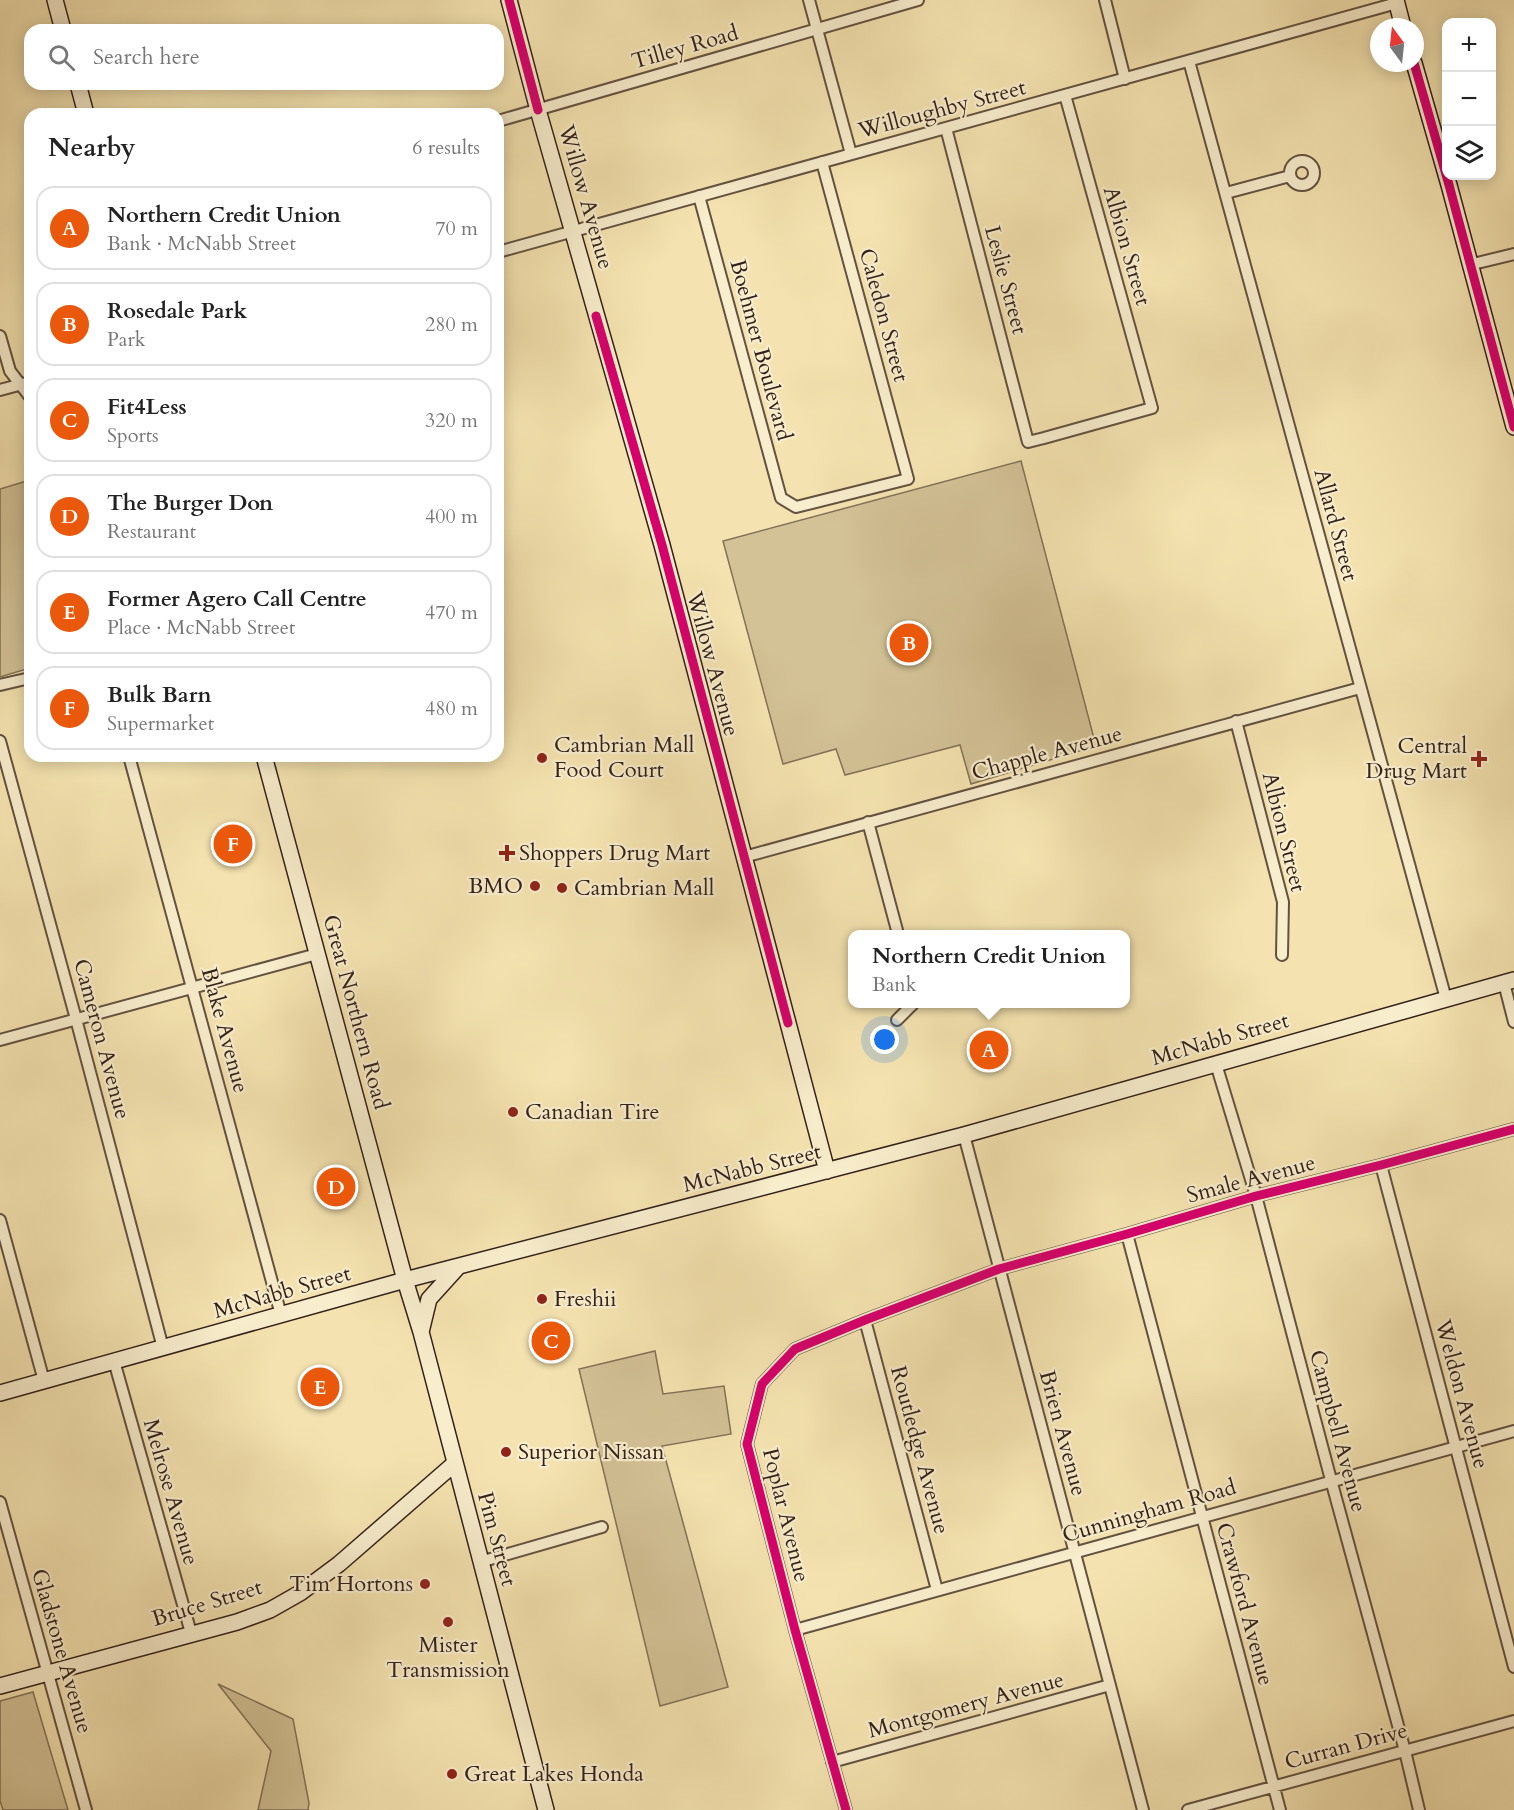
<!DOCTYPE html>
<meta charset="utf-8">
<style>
:root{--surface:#fff;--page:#f2f2f2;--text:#222;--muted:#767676;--line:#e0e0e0;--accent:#ea580c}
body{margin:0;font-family:Cardo,serif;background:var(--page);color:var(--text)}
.controls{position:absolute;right:18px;top:18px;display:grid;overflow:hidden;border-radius:12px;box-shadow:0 3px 15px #0003}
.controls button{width:54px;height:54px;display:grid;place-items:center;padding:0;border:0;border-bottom:2px solid var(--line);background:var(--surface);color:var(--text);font:30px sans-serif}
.compass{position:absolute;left:1370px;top:18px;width:54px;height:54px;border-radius:50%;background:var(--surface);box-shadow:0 3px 15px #0003;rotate:345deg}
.you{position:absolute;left:885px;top:1040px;width:21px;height:21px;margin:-15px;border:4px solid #fff;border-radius:50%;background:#1a73e8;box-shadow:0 0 0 9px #1a73e833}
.badge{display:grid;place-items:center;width:39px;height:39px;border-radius:50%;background:var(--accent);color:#fff;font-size:20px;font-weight:700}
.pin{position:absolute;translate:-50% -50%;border:3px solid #fff;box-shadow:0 2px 6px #0006}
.popup{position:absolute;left:848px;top:930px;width:282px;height:78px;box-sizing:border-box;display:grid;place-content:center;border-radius:12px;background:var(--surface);filter:drop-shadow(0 2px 4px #0005);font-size:20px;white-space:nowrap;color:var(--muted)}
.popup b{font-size:22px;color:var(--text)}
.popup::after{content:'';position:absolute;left:50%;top:100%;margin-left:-12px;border:12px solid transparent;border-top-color:var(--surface)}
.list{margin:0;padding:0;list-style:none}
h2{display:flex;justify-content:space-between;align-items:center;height:78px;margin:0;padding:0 24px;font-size:26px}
h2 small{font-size:20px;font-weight:400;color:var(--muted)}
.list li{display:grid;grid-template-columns:39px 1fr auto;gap:18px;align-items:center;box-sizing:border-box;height:84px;margin:0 12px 12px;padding:0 12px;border:2px solid var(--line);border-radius:18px}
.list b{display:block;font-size:22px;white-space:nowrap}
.list p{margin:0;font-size:20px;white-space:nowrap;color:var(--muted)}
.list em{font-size:20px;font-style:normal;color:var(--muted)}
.icon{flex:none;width:33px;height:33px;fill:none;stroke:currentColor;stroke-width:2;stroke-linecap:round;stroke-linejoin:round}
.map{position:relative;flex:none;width:1514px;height:1810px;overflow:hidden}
.search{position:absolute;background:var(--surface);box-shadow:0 3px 15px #0003;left:24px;top:24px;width:480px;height:66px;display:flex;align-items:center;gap:15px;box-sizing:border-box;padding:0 21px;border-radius:18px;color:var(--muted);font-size:22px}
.panel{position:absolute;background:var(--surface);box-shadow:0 3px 15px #0003;left:24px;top:108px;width:480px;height:654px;border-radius:18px}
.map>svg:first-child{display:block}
.green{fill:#d3c296;stroke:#837258;stroke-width:1.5}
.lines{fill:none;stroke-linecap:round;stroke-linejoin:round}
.street-casing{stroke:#635240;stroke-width:14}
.secondary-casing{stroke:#33211a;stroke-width:18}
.street{stroke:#f8edcc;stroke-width:10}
.secondary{stroke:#f8edcc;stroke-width:15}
.cycleway-casing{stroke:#f8edcc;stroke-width:13}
.cycleway{stroke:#d6006c;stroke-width:9}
.poi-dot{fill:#8f2418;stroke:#f8edcc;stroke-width:2}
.labels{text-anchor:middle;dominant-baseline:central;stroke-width:4.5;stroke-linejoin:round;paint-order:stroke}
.street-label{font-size:22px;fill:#33211a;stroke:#f8edcc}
.poi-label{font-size:22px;fill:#33211a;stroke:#f8edcc;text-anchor:start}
</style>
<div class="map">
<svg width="1514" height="1810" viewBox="0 0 1514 1810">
<rect width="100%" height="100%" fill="#f4e3b0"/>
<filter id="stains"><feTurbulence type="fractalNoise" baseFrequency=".00333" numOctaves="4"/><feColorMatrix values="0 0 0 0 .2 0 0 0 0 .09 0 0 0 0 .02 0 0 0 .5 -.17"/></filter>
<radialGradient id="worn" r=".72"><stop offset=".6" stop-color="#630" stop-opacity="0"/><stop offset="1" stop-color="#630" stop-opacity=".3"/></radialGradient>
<!-- green -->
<path class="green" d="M 1021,461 L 1096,746 L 971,784 L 960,745 L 845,775 L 836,749 L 783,764 L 723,541 Z
M 30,480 L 30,668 L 0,677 L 0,489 Z
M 655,1351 L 663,1394 L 724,1386 L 731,1434 L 662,1446 L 728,1687 L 660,1706 L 579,1369 Z
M 218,1684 L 293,1719 L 309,1803 L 308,1810 L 258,1810 L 271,1751 Z
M 33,1692 L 68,1810 L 3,1810 L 0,1801 L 0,1701 Z"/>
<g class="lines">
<defs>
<path id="street" d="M 809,0 L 851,154
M 1105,0 L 1125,79
M 1189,61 L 1446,999
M 498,121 L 918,0
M 946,128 L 1028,442 L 1044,438 L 1152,408 L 1065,95
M1290 173a12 12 0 1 1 24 0a12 12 0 1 1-24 0Z
M 1226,193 L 1290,176
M 699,196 L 781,498 L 796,507 L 908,479 L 822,162
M 498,252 L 1397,3
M 1469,265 L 1514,254
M 0,336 L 10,371 L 30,397
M 0,390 L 30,382
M 0,685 L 30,678
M 1236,721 L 1283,902 L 1282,955
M 0,741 L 76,1019 L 163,1348
M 129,756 L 281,1315
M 868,822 L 898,934
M 744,857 L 1360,688
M 1504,983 L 1514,1022
M 897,1020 L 913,1004
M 0,1040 L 317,954
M 1216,1064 L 1256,1196 L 1331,1480 L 1405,1751 L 1419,1810
M 964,1135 L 1143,1810
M 1381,1165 L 1514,1667
M 0,1220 L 44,1381
M 1127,1234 L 1280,1810
M 865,1320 L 937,1590
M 114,1361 L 191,1633
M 0,1502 L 86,1810
M 480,1562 L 602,1527
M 795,1630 L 1514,1431
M 832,1762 L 1110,1685
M 846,1810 L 795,1630 L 747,1444 L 762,1384 L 795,1349 L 865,1320 L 999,1269 L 1127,1234 L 1256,1196 L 1381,1165 L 1514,1129
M 1188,1810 L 1514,1721"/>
<path id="secondary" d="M 55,0 L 63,30
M 509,0 L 538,110 L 662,545 L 827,1171
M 1396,0 L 1403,27
M 1414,63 L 1449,185 L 1514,427
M 78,84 L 86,114
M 264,756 L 405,1280 L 421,1332 L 546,1810
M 421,1332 L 429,1299 L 458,1267
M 0,1393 L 405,1280 L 964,1135 L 1514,980
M 0,1686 L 237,1622 L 270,1610 L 300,1593 L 339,1564 L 454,1464"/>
</defs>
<!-- street casing -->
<use href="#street" class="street-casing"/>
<!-- secondary casing -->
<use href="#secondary" class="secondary-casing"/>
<!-- street -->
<use href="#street" class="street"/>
<!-- secondary -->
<use href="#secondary" class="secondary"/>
<defs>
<path id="cycleway" d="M 509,0 L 538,110
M 1414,63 L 1449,185 L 1514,427
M 596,316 L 662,545 L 788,1023
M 846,1810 L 795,1630 L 747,1444 L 762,1384 L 795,1349 L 865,1320 L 999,1269 L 1127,1234 L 1256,1196 L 1381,1165 L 1514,1129"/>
</defs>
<!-- cycleway casing -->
<use href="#cycleway" class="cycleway-casing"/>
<!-- cycleway -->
<use href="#cycleway" class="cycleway"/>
</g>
<!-- markers -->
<g class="poi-dot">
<circle cx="542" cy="758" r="6"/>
<path d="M1476 750h6v6h6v6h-6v6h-6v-6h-6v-6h6z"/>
<path d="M504 844h6v6h6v6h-6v6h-6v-6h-6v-6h6z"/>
<circle cx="535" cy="886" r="6"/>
<circle cx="562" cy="888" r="6"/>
<circle cx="513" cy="1112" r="6"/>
<circle cx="542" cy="1299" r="6"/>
<circle cx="506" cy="1452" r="6"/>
<circle cx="425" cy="1584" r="6"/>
<circle cx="448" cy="1622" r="6"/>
<circle cx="452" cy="1774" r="6"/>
</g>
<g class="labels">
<!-- street labels -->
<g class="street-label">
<text transform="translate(685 47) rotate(-16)">Tilley Road</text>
<text transform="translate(942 109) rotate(-15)">Willoughby Street</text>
<text transform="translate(586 197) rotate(74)">Willow Avenue</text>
<text transform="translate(1127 246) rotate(74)">Albion Street</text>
<text transform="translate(1006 280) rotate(75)">Leslie Street</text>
<text transform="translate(884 315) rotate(75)">Caledon Street</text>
<text transform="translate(761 350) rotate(75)">Boehmer Boulevard</text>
<text transform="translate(1336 525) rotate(75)">Allard Street</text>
<text transform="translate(713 664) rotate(75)">Willow Avenue</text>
<text transform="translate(1047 753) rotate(-15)">Chapple Avenue</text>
<text transform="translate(1284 832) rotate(76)">Albion Street</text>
<text transform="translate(356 1012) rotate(75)">Great Northern Road</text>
<text transform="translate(225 1030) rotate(75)">Blake Avenue</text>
<text transform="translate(102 1039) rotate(75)">Cameron Avenue</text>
<text transform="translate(1220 1039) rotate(-16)">McNabb Street</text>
<text transform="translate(752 1168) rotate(-14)">McNabb Street</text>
<text transform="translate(1251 1179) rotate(-15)">Smale Avenue</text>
<text transform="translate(282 1292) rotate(-16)">McNabb Street</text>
<text transform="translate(1462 1394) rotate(75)">Weldon Avenue</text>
<text transform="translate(1338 1431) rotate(75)">Campbell Avenue</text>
<text transform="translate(1063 1433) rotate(75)">Brien Avenue</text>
<text transform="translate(920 1450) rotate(75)">Routledge Avenue</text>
<text transform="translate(171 1492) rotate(74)">Melrose Avenue</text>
<text transform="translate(1149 1511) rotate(-16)">Cunningham Road</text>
<text transform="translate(786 1515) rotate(76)">Poplar Avenue</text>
<text transform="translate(497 1539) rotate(75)">Pim Street</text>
<text transform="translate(207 1603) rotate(-17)">Bruce Street</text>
<text transform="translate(1245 1604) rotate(75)">Crawford Avenue</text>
<text transform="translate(62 1651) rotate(74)">Gladstone Avenue</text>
<text transform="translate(966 1705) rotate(-15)">Montgomery Avenue</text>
<text transform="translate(1346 1746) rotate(-15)">Curran Drive</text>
</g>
<!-- poi labels -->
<g class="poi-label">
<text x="554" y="745">Cambrian Mall<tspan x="554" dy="25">Food Court</tspan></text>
<text x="1467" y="746" text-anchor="end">Central<tspan x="1467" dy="25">Drug Mart</tspan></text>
<text x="519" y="853">Shoppers Drug Mart</text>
<text x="523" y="886" text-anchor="end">BMO</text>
<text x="574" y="888">Cambrian Mall</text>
<text x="525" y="1112">Canadian Tire</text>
<text x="554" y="1299">Freshii</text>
<text x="518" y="1452">Superior Nissan</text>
<text x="413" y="1584" text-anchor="end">Tim Hortons</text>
<text x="448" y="1645" text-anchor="middle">Mister<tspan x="448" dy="25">Transmission</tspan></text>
<text x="464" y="1774">Great Lakes Honda</text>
</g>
</g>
<rect width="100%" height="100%" filter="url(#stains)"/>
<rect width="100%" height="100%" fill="url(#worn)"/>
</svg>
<div class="controls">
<button>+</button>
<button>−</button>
<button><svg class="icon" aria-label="layers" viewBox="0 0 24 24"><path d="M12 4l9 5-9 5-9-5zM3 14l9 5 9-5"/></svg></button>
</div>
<svg class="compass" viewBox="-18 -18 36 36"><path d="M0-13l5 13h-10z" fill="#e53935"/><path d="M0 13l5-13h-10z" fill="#767676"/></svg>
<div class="you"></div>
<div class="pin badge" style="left:989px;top:1050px">A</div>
<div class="popup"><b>Northern Credit Union</b>Bank</div>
<div class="pin badge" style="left:909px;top:643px">B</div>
<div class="pin badge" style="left:551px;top:1341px">C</div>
<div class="pin badge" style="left:336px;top:1187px">D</div>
<div class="pin badge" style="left:320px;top:1387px">E</div>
<div class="pin badge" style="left:233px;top:844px">F</div>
<div class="search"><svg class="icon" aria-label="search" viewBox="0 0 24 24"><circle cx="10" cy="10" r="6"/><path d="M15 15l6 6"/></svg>Search here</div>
<section class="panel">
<h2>Nearby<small>6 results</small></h2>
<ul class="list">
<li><span class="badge">A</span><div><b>Northern Credit Union</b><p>Bank · McNabb Street</p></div><em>70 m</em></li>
<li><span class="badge">B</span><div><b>Rosedale Park</b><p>Park</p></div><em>280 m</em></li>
<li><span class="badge">C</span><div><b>Fit4Less</b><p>Sports</p></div><em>320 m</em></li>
<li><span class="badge">D</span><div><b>The Burger Don</b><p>Restaurant</p></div><em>400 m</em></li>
<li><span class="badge">E</span><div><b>Former Agero Call Centre</b><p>Place · McNabb Street</p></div><em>470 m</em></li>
<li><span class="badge">F</span><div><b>Bulk Barn</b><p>Supermarket</p></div><em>480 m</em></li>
</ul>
</section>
</div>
